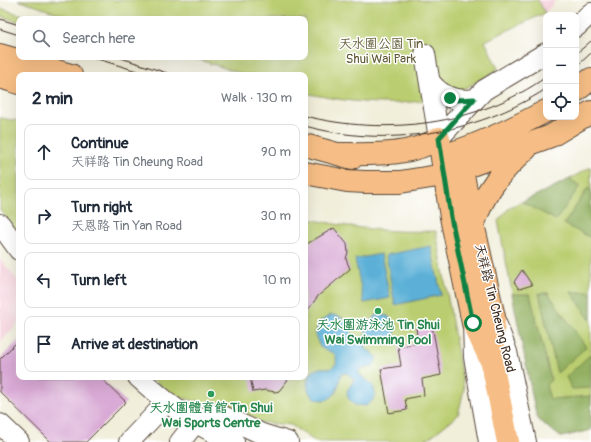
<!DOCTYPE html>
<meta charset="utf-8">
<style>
:root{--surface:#fff;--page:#f6f6f7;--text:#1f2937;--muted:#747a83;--line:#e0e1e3}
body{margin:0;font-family:Pangolin,"LXGW WenKai TC",sans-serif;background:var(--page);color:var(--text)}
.controls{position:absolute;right:12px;top:12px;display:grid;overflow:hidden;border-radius:8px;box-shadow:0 4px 16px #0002}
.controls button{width:36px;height:36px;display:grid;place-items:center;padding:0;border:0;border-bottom:1px solid var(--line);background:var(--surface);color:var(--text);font:20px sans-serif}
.stop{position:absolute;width:12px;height:12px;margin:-9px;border:3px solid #0b8043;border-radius:50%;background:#fff}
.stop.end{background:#0b8043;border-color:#fff;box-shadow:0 1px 4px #0008}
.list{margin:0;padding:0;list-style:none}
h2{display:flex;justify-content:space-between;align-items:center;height:52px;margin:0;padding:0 16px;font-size:17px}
h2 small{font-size:13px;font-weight:400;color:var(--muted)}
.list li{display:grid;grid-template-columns:26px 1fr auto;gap:12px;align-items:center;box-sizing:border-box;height:56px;margin:0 8px 8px;padding:0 8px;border:1px solid var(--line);border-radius:8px}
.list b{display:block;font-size:15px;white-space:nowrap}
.list p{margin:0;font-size:13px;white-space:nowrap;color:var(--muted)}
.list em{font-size:13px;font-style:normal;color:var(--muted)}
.icon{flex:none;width:22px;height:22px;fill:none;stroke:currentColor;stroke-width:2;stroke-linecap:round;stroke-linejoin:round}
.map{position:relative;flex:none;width:591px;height:442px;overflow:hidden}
.search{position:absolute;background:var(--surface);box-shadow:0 4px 16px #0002;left:16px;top:16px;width:292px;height:44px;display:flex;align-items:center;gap:10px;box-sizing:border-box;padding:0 14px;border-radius:8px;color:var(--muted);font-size:15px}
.panel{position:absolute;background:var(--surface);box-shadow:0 4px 16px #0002;left:16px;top:72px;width:292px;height:308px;border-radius:8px}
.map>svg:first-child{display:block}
.built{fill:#f5cfda}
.green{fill:#bacd70;stroke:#7a7c47}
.forest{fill:#93b062;stroke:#676d40}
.water{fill:#5bb0d7;stroke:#4b6d7a}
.building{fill:#d9aad5}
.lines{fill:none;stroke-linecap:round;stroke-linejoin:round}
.minor-casing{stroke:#56473a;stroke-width:22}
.major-casing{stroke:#56473a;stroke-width:24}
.minor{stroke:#fff;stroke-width:20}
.major{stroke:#f6be86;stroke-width:22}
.tram{stroke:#3b2a1e;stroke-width:1}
.route{stroke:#0b8043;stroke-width:5}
.leisure-dot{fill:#2e9e5b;stroke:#fff;stroke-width:1.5}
.labels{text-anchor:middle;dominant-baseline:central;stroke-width:3;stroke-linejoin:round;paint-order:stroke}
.park-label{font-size:13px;fill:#615b37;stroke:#fff}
.street-label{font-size:13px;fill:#3b2a1e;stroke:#fff}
.leisure-label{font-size:13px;font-weight:bold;fill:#27864d;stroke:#fff}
</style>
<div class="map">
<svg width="591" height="442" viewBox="0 0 591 442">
<rect width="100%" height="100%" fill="#fff"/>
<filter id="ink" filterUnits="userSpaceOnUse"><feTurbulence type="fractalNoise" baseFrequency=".025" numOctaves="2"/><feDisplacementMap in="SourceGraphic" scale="8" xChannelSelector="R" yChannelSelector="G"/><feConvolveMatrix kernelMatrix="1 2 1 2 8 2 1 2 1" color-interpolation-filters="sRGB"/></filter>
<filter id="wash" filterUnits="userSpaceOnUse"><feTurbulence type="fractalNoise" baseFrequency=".012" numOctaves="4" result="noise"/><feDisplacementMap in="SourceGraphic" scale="16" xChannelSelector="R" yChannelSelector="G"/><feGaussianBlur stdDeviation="0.9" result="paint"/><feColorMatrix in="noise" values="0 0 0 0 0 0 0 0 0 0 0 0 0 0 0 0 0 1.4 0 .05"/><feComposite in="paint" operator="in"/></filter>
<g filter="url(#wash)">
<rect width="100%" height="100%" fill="#f1eeda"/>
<!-- built -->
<path class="built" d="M 538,0 L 556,0 L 545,13 Z
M 0,259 L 19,282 L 19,322 L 0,342 Z"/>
<!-- green -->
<path class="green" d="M 18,0 L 538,0 L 545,13 L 485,41 L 498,69 C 484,77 471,86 456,92 C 411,110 351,103 305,93 L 305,75 L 246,75 L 191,57 L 305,57 L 305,19 L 75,19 Z
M 0,8 L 34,19 L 19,19 L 19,22 L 0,16 Z
M 0,118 L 19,121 L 19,236 L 0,210 Z
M 591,167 L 591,430 L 561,437 L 537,419 L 498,221 L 510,207 L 557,186 Z
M 305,218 C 350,228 390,233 436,231 L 464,389 L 458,415 L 429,438 L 419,442 L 316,442 L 291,425 L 257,422 L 227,408 L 173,396 L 150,377 L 305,377 Z"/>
<!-- forest -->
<path class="forest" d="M 570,179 L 580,186 L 556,220 L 522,202 Z
M 588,188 L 591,190 L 591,238 L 564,224 Z
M 571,292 L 591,292 L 591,321 Z
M 539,293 L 548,293 L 586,347 L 557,373 Z
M 512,294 L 530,294 L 551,380 L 546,385 L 550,399 L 591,396 L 591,430 L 561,437 L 537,419 Z
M 591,354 L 591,388 L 572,389 L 566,377 Z"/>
<!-- water -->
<path class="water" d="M 431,246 L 441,295 L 395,305 L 386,255 Z
M 381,254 L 390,298 L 364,303 L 355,259 Z
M 331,315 C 344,315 351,323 352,336 L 360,340 L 364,338 L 368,324 L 376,315 L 388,316 L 395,324 C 399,346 380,341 368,341 L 365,349 L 372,352 L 377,358 L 373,367 L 360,368 L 359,374 C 368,382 379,385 373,400 L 366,406 L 355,405 L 348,398 L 347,391 L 354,380 L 348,373 L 341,374 C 339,380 339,387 336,392 C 333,397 328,400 323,400 C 299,399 303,361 330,369 L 336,364 C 338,349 330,354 320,347 L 315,335 L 319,322 Z"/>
<g id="blocks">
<!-- building -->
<path class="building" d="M 334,228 L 347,244 L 348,252 L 346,259 L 350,269 L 318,296 L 305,314 L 305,245 Z
M 522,270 L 532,285 L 519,289 L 514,282 Z
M 432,325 L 441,375 L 422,379 L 424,395 L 405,399 L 407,410 L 389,413 L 381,369 L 401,366 L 398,347 L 418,343 L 416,328 Z
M 19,340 L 19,377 L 100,377 L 126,402 L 86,442 L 51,442 L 0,392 L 0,359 Z
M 250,377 L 290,377 L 279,391 L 275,392 L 265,390 L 253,392 Z"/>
</g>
</g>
<g filter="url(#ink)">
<use href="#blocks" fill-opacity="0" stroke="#56473a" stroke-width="1"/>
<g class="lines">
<defs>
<path id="minor" d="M 576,27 L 591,13
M 425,54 L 439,138
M 431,83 C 442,97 456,102 474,99
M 439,138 L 484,90 L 546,53
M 0,224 L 19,250
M 494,317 L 507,352 L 526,442
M 473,323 L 474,357 L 489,442
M 138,377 C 170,406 194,425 234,442
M 0,424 L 19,442
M 129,442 L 166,403
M 180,442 L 195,423 L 203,418 L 211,415 L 223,416 L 262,434 L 288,442"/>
<path id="major" d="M 0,55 L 71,75
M 0,77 L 19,83
M 576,91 L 591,79
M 305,145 L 352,158
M 459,151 L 467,197 L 494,317 L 492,363 L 508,442
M 338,154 C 371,154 410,157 439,138 L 451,217 L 473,323 L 492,363
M 445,155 C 480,145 514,128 546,111
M 305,173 L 347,181 L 365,182 L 400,182 L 444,175 L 551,136 L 591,112
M 474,223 C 485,190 501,172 526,149"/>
</defs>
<!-- minor casing -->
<use href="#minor" class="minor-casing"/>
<!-- major casing -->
<use href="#major" class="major-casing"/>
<!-- minor -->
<use href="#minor" class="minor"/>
<!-- major -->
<use href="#major" class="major"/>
<!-- tram -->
<path class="tram" d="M 0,19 L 19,25
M 0,29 L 19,35
M 576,54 L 591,41
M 91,57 L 150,75
M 118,57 L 173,75
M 576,67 L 591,53
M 305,116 C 384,136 478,126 546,77
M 305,126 C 386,148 475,135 546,89"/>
</g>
</g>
<g class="lines" filter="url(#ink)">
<!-- route -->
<path class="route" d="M 450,98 L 458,100 L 474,99 L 439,138 L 451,217 L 473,323"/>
</g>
<!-- markers -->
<g class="leisure-dot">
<circle cx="378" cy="311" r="4"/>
<circle cx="211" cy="394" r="4"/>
</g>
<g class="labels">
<!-- park labels -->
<g class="park-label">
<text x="381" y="44">天水圍公園 Tin<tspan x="381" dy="15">Shui Wai Park</tspan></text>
</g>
<!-- street labels -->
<g class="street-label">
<text transform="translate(495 308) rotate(76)">天祥路 Tin Cheung Road</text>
</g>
<!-- leisure labels -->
<g class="leisure-label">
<text x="378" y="325">天水圍游泳池 Tin Shui<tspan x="378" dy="15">Wai Swimming Pool</tspan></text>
<text x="211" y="408">天水圍體育館 Tin Shui<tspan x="211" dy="15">Wai Sports Centre</tspan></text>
</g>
</g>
</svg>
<div class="controls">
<button>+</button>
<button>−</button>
<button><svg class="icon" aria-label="locate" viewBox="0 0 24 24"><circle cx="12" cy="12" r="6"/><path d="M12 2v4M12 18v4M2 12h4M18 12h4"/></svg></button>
</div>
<div class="stop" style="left:473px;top:323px"></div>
<div class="stop end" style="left:450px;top:98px"></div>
<div class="search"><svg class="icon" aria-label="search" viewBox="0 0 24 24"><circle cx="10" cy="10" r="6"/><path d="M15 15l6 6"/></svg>Search here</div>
<section class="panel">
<h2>2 min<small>Walk · 130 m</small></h2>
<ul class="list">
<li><svg class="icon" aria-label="ahead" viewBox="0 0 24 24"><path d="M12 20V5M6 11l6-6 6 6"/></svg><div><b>Continue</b><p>天祥路 Tin Cheung Road</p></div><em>90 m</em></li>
<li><svg class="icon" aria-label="right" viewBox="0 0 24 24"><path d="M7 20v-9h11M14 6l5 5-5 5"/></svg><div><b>Turn right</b><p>天恩路 Tin Yan Road</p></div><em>30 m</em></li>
<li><svg class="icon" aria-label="left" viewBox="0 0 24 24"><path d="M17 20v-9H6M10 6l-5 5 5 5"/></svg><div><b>Turn left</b></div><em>10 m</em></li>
<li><svg class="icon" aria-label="arrive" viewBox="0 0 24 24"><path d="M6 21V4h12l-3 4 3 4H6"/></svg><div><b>Arrive at destination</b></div></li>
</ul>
</section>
</div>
